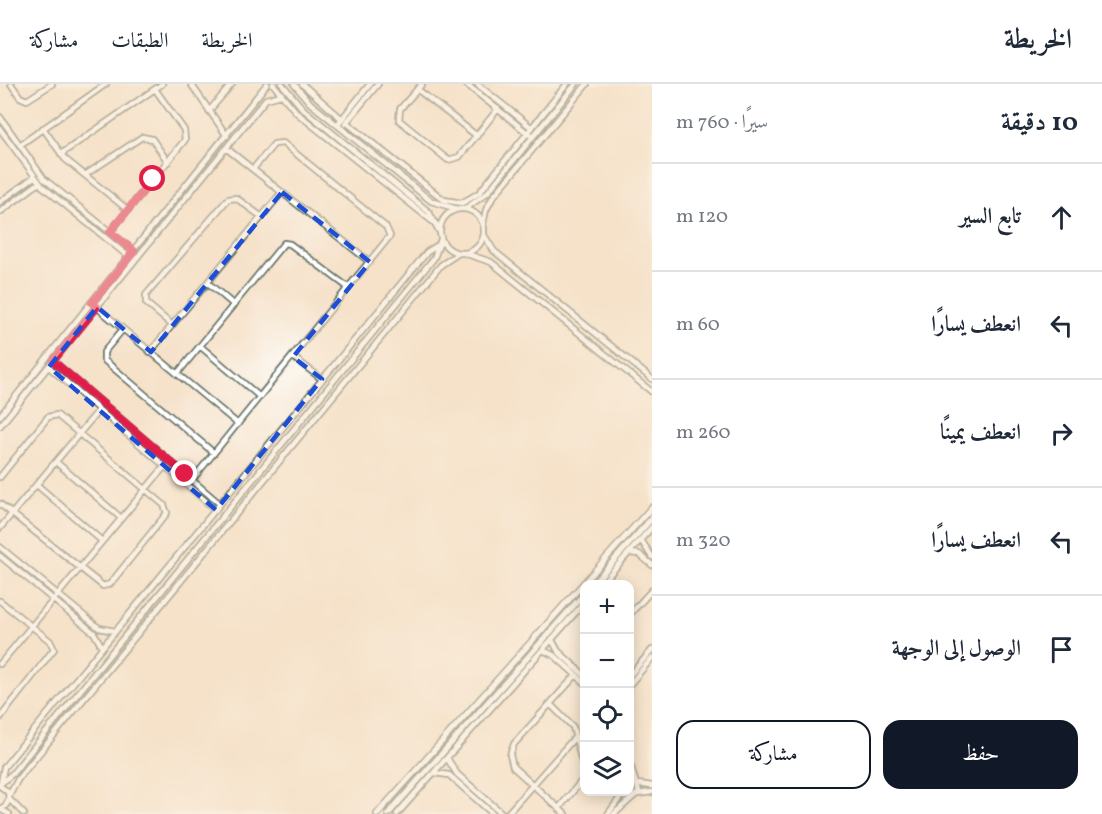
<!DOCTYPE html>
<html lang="ar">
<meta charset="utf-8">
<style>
:root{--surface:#fff;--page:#f6f6f7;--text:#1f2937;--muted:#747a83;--line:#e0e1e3;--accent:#111827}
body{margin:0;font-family:Vollkorn,Amiri,serif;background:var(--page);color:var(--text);direction:rtl}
.controls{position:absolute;right:18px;bottom:18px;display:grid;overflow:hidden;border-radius:12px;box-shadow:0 3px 15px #0003}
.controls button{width:54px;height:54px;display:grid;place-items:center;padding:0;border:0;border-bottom:2px solid var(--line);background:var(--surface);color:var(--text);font:30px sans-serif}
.stop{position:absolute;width:18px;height:18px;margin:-14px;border:4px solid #e11d48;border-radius:50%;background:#fff}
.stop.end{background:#e11d48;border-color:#fff;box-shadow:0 2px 6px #0008}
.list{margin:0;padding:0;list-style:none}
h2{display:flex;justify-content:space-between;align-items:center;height:78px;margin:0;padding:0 24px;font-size:26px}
h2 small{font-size:20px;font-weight:400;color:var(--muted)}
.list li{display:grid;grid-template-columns:39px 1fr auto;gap:18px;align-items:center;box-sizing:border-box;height:108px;padding:0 24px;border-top:2px solid var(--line)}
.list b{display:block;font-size:22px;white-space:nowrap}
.list em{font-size:20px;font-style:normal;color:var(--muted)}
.actions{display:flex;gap:12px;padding:18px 24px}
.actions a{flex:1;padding:14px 0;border:2px solid var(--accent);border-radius:18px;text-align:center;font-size:21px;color:var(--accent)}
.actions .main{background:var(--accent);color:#fff}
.icon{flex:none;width:33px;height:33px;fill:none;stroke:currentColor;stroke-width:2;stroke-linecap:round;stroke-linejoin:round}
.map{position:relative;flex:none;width:652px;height:730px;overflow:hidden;direction:ltr}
header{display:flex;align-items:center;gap:36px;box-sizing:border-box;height:84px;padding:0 30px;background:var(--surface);border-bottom:2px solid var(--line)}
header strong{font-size:28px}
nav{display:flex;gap:33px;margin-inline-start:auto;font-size:21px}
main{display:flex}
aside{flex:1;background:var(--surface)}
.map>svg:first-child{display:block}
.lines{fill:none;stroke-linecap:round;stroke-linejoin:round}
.minor-casing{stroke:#6a7668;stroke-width:8}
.major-casing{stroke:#6a7668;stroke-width:8}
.minor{stroke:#fff;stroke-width:4.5}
.major{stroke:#fff;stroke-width:5}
.route{stroke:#e11d48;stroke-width:8}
.marked{fill:none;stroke:#1d4ed8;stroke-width:4.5;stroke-dasharray:12 8;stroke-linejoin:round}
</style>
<header>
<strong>الخريطة</strong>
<nav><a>الخريطة</a><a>الطبقات</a><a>مشاركة</a></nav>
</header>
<main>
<aside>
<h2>10 دقيقة<small>سيرًا · 760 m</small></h2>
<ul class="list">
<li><svg class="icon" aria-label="ahead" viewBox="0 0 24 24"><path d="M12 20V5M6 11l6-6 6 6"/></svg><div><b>تابع السير</b></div><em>120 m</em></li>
<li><svg class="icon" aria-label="left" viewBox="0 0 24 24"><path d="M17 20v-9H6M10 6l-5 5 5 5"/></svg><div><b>انعطف يسارًا</b></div><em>60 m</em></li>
<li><svg class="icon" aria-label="right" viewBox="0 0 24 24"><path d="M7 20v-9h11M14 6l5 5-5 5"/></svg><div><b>انعطف يمينًا</b></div><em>260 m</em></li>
<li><svg class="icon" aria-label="left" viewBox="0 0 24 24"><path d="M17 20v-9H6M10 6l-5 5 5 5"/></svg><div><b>انعطف يسارًا</b></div><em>320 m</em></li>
<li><svg class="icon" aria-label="arrive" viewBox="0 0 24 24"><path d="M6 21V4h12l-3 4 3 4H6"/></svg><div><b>الوصول إلى الوجهة</b></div></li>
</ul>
<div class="actions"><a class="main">حفظ</a><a>مشاركة</a></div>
</aside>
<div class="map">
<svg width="652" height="730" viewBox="0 0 652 730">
<rect width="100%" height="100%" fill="#fdfcf7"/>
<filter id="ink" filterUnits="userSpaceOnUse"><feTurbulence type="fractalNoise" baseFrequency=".0167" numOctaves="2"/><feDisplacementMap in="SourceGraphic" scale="12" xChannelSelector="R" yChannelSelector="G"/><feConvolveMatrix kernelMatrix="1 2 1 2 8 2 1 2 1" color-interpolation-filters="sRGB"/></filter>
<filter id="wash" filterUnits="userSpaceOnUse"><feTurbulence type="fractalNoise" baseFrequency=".008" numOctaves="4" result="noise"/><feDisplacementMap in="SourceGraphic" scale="24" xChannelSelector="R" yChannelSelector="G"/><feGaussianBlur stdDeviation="1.35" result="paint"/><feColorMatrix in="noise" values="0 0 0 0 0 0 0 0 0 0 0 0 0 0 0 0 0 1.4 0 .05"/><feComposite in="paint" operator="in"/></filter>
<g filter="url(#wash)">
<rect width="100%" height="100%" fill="#f6e1c9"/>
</g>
<g filter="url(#ink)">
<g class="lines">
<defs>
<path id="minor" d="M 11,0 L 20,13 L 27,16 L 52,0
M 191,0 L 227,52
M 273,0 L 297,29 L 437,141
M 282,0 L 303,25 L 429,128 L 439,147
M 294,0 L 310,19 L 431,117 L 457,125
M 302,0 L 342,35
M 422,0 L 400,25 L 399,36 L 448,76 L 459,73 L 498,25
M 466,0 L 530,51
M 477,0 L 532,44
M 417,5 L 477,52
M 209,27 L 232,0
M 0,33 L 44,95 L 134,167
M 346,38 L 444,116 L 462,119 L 479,109 L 567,0
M 345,40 L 378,0
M 337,41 L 370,0
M 43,44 L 65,75 L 128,126
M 0,45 L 42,102 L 129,173
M 20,61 L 106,0
M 226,64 L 370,178
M 61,70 L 162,0
M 85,91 L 142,53 L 152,55 L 168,78
M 0,118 L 34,93
M440 147a22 22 0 1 1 44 0a22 22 0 1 1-44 0Z
M 465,125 L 487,109 L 576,0
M 0,128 L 39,99
M 483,140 L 486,126 L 493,113 L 587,0
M 110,148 L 185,56 L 184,46 L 155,5
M 484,151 L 494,167 L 652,295
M 464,169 L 491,178 L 652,308
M 208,199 L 234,221
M 94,221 L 238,340
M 172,241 L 146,219 L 146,211 L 228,115 L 236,114 L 262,133
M 123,245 L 104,268 L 104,276 L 214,369
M 200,262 L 260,313
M 150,268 L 282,108
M 293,273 L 322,295
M 53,277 L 220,420
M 49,283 L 216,426
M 177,290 L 284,159 L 290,160 L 349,204
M 0,332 L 267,0
M 0,342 L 266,15 L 281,11
M 56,378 L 121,434
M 0,393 L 48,333 L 57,331 L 164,421 L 167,429 L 110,500 L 103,502 L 0,420
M 192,396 L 390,152 L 386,143 L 283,59 L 274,60 L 253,85
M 37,401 L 102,457
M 0,444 L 99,326
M 641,456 L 652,473
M 0,463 L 99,544 L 115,547
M 629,469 L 639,470 L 652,481
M 0,472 L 94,549 L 102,563
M 601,500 L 652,443
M 0,517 L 50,557 L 54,565 L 0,634
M 630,530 L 652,506
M 552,556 L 558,567 L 584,591
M 543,566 L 555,572 L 584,598
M 0,580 L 165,382
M 630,591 L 652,566
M 630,600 L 652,574
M 550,620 L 573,643 L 584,686
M 447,674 L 457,690 L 503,730
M 630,680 L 636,700
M 434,689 L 449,691 L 493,730
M 1,699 L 4,683 L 427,168 L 440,160
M 630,699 L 652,702
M 0,700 L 12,690 L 434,174 L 441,155
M 0,702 L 7,707 C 11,714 8,722 0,725
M 626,708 L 629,712 L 636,711 L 639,708 L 637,701
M 638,710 L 652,708
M 9,712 L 18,695 L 441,181 L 459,169
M 9,715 L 24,730
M 559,724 L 584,694
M 0,725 L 9,730
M 397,730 L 584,519
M 507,730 L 576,652
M 565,730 L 513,683 L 510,671 L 514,660 L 576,591
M 608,730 L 624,708
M 614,730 L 634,712"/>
<path id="major" d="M 593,500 L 652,434
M 377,730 L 652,423
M 388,730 L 584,510"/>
</defs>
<!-- minor casing -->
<use href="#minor" class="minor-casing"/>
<!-- major casing -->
<use href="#major" class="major-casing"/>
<!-- minor -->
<use href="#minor" class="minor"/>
<!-- major -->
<use href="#major" class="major"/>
</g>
</g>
<g class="lines" filter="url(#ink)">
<!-- route -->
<path class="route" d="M 153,95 L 110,148 L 134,167 L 92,219 L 97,223 L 53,277 L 185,390"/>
</g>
<!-- marked area -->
<path d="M0 0H652V730H0ZM 282,108 L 370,178 L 293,273 L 322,295 L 216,426 L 49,283 L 97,223 L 151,268 Z" fill="#f6e1c9" fill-opacity=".55" fill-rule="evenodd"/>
<path class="marked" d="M 282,108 L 370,178 L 293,273 L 322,295 L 216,426 L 49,283 L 97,223 L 151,268 Z"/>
</svg>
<div class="controls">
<button>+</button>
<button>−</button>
<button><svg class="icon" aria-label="locate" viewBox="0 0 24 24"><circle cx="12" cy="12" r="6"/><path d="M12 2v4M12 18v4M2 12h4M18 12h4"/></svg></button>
<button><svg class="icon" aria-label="layers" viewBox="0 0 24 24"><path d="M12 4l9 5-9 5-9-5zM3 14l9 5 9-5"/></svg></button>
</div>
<div class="stop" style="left:153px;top:95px"></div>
<div class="stop end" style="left:185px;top:390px"></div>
</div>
</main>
